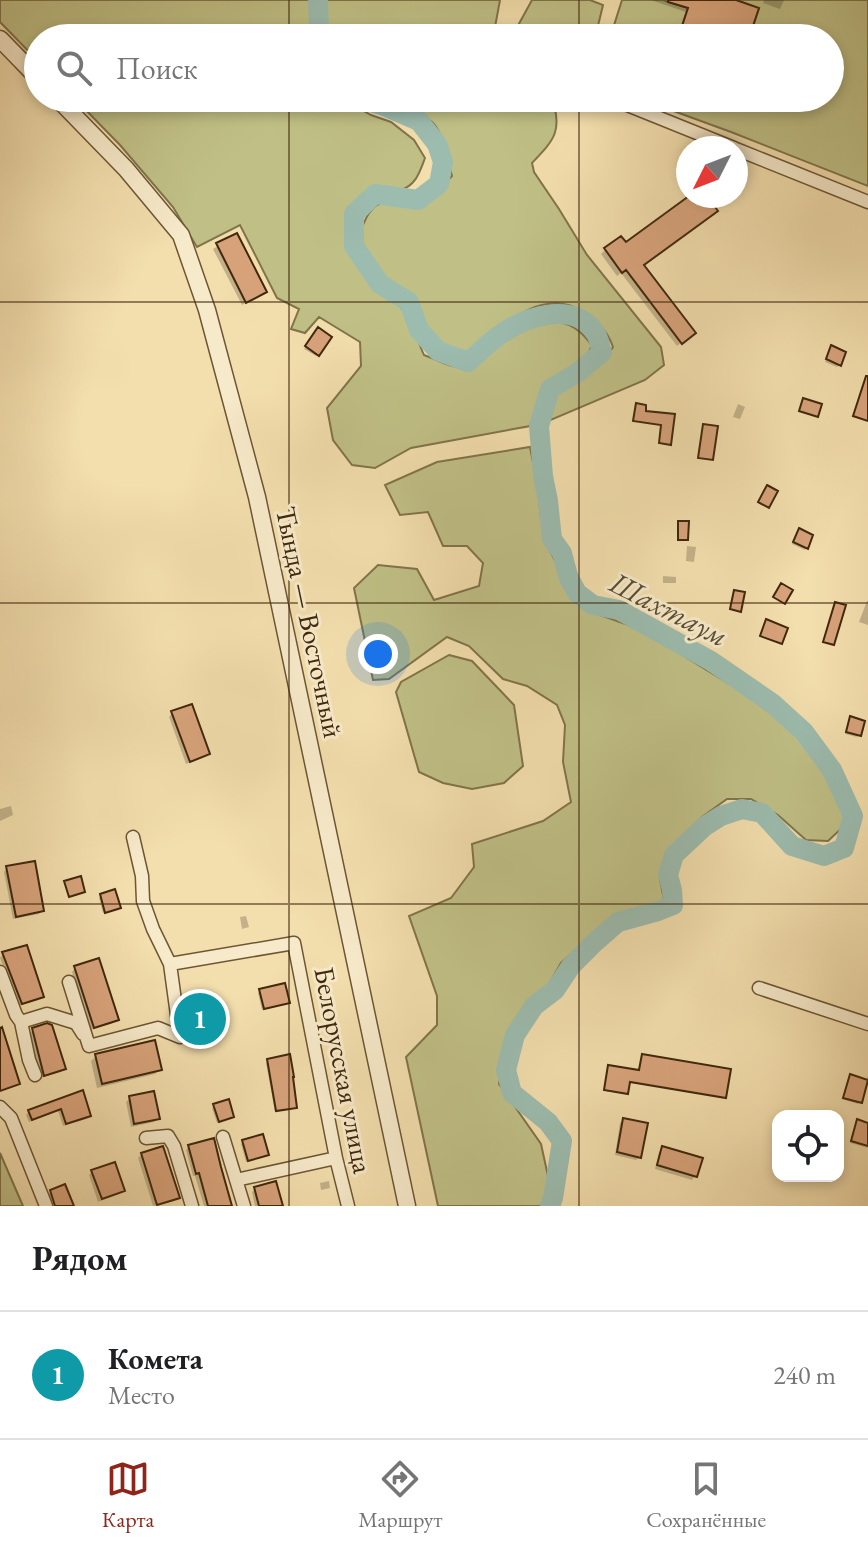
<!DOCTYPE html>
<html lang="ru">
<meta charset="utf-8">
<style>
:root{--surface:#fff;--page:#f6f6f6;--text:#202124;--muted:#757577;--line:#e0e0e0;--accent:#8f2418}
body{margin:0;font-family:"EB Garamond",serif;background:var(--page);color:var(--text)}
.controls{position:absolute;right:24px;bottom:24px;display:grid;overflow:hidden;border-radius:16px;box-shadow:0 4px 12px #0003}
.controls button{width:72px;height:72px;display:grid;place-items:center;padding:0;border:0;border-bottom:2px solid var(--line);background:var(--surface);color:var(--text);font:40px sans-serif}
.compass{position:absolute;left:676px;top:136px;width:72px;height:72px;border-radius:50%;background:var(--surface);box-shadow:0 4px 12px #0003;rotate:228deg}
.you{position:absolute;left:378px;top:654px;width:28px;height:28px;margin:-20px;border:6px solid #fff;border-radius:50%;background:#1a73e8;box-shadow:0 0 0 12px #1a73e833}
.badge{display:grid;place-items:center;width:52px;height:52px;border-radius:50%;background:var(--accent);color:#fff;font-size:26px;font-weight:700}
.pin{position:absolute;translate:-50% -50%;border:4px solid #fff;box-shadow:0 2px 8px #0006}
.list{margin:0;padding:0;list-style:none}
h2{display:flex;justify-content:space-between;align-items:center;height:104px;margin:0;padding:0 32px;font-size:34px}
h2 small{font-size:26px;font-weight:400;color:var(--muted)}
.list li{display:grid;grid-template-columns:52px 1fr auto;gap:24px;align-items:center;box-sizing:border-box;height:128px;padding:0 32px;border-top:2px solid var(--line)}
.list b{display:block;font-size:30px;white-space:nowrap}
.list p{margin:0;font-size:26px;white-space:nowrap;color:var(--muted)}
.list em{font-size:26px;font-style:normal;color:var(--muted)}
.icon{flex:none;width:44px;height:44px;fill:none;stroke:currentColor;stroke-width:2;stroke-linecap:round;stroke-linejoin:round}
.map{position:relative;flex:none;width:868px;height:1206px;overflow:hidden}
.search{position:absolute;background:var(--surface);box-shadow:0 4px 12px #0003;left:24px;right:24px;top:24px;height:88px;display:flex;align-items:center;gap:20px;box-sizing:border-box;padding:0 28px;border-radius:44px;color:var(--muted);font-size:30px}
.sheet{height:232px;background:var(--surface)}
nav{display:flex;justify-content:space-around;align-items:center;box-sizing:border-box;height:112px;border-top:2px solid var(--line);background:var(--surface);font-size:22px;color:var(--muted)}
nav a{display:grid;justify-items:center;gap:4px}
nav .on{color:var(--accent)}
.map>svg:first-child{display:block}
.green{fill:#c0c086;stroke:#80744a;stroke-width:2}
.shadow{fill:#0003}
.lines{fill:none;stroke-linecap:round;stroke-linejoin:round}
.river{stroke:#9cbcaf;stroke-width:20}
.building{fill:#d8a37b;stroke:#40280d;stroke-width:2}
.minor-casing{stroke:#6d5635;stroke-width:15}
.tertiary-casing{stroke:#6d5635;stroke-width:19}
.minor{stroke:#f7eaca;stroke-width:12}
.tertiary{stroke:#f7eaca;stroke-width:16}
.grid{fill:none;stroke:#40280d;stroke-width:2;stroke-opacity:0.55}
.labels{text-anchor:middle;dominant-baseline:central;stroke-width:6;stroke-linejoin:round;paint-order:stroke}
.street-label{font-size:28px;fill:#40280d;stroke:#f7eaca}
.water-label{font-size:30px;font-style:italic;fill:#574d36;stroke:#f7eaca}
</style>
<div class="map">
<svg width="868" height="1206" viewBox="0 0 868 1206">
<rect width="100%" height="100%" fill="#f3dead"/>
<filter id="stains"><feTurbulence type="fractalNoise" baseFrequency=".0025" numOctaves="4"/><feColorMatrix values="0 0 0 0 .2 0 0 0 0 .09 0 0 0 0 .02 0 0 0 .5 -.17"/></filter>
<radialGradient id="worn" r=".72"><stop offset=".6" stop-color="#630" stop-opacity="0"/><stop offset="1" stop-color="#630" stop-opacity=".3"/></radialGradient>
<!-- green -->
<path class="green" d="M 0,0 L 310,0 L 313,30 L 316,38 L 38,38 L 38,61 L 0,22 Z
M 323,0 L 500,0 L 495,27 L 498,33 L 506,37 L 515,31 L 532,0 L 590,0 L 603,5 L 595,38 L 327,38 L 324,31 Z
M 622,0 L 663,0 L 688,8 L 678,38 L 610,38 Z
M 736,0 L 868,0 L 868,186 L 731,132 L 638,98 L 830,98 L 830,38 L 749,38 L 759,8 Z
M 74,98 L 345,98 L 347,101 L 371,115 L 391,122 L 414,140 L 425,158 C 420,171 416,186 400,190 C 394,191 388,186 382,187 C 368,188 360,199 354,209 C 337,235 356,265 375,286 C 385,296 399,302 407,315 C 414,327 418,342 424,355 C 436,359 454,370 466,367 C 473,365 482,357 488,353 C 522,330 562,300 592,346 C 580,369 565,374 544,387 L 530,426 L 411,448 L 375,468 L 352,465 L 333,440 L 327,408 L 361,366 L 360,342 L 319,317 L 305,333 L 291,329 L 299,309 L 277,298 L 240,225 L 197,247 L 173,207 L 120,145 Z
M 372,98 L 552,98 C 563,131 554,140 532,163 L 534,172 L 559,209 L 587,255 L 661,347 L 664,365 L 645,380 L 546,422 L 559,390 L 587,374 L 605,360 L 613,347 C 608,333 602,327 591,318 C 549,281 505,322 473,352 L 457,353 L 438,343 L 424,330 L 422,315 L 412,299 L 383,280 L 367,258 L 358,240 C 363,223 370,199 393,202 C 398,203 406,207 412,206 C 427,205 442,187 452,176 C 447,160 445,135 432,122 C 417,108 390,106 372,98 Z
M 530,447 L 538,488 L 541,518 L 546,543 L 574,598 L 592,612 L 631,626 L 674,650 L 739,690 L 790,727 L 825,773 L 844,810 L 844,826 L 828,841 L 806,840 L 778,815 L 751,799 L 727,799 L 702,817 L 671,849 L 660,879 L 664,900 L 608,921 L 561,963 L 549,984 L 523,1008 L 505,1047 L 499,1084 L 541,1144 L 548,1176 L 547,1201 L 543,1206 L 438,1206 L 406,1057 L 437,1025 L 437,996 L 409,916 L 451,898 L 474,867 L 472,844 L 543,821 L 571,802 L 563,762 L 565,725 L 557,705 L 527,686 L 503,679 L 469,646 L 447,637 L 389,679 L 373,680 L 354,588 L 378,565 L 417,569 L 434,600 L 479,586 L 483,563 L 467,546 L 443,546 L 428,512 L 400,515 L 385,485 L 437,462 Z
M 449,655 L 472,661 L 514,705 L 523,766 L 504,783 L 472,789 L 443,783 L 419,772 L 396,692 L 401,682 Z
M 0,1153 L 23,1206 L 0,1206 Z"/>
<!-- shadow -->
<path class="shadow" d="M 651,0 L 730,0 L 747,38 L 677,38 L 686,12 Z
M 764,0 L 784,0 L 780,9 L 763,3 Z
M 692,196 L 704,196 L 642,265 L 689,337 L 677,346 L 621,273 L 617,276 L 601,254 L 605,250 L 626,245 Z
M 236,235 L 265,292 L 242,305 L 213,249 Z
M 318,330 L 330,337 L 316,356 L 304,349 Z
M 830,350 L 839,365 L 837,367 L 825,362 Z
M 738,404 L 745,407 L 740,419 L 733,417 Z
M 797,533 L 806,548 L 805,550 L 792,544 Z
M 687,546 L 696,547 L 694,562 L 686,561 Z
M 663,576 L 676,577 L 676,583 L 663,583 Z
M 867,601 L 868,601 L 868,625 L 859,622 Z
M 172,713 L 208,753 L 205,757 L 186,764 L 169,717 Z
M 850,719 L 859,735 L 857,737 L 845,734 Z
M 11,806 L 13,815 L 0,821 L 0,809 Z
M 7,868 L 42,910 L 39,914 L 13,919 L 4,872 Z
M 101,895 L 117,909 L 103,913 L 99,898 Z
M 246,916 L 249,927 L 242,929 L 240,917 Z
M 3,954 L 41,996 L 38,1000 L 18,1006 L 0,958 Z
M 75,968 L 116,1019 L 113,1023 L 91,1030 L 72,972 Z
M 260,991 L 288,1002 L 262,1010 L 258,993 Z
M 192,1015 L 207,1025 L 204,1029 L 192,1032 L 189,1018 Z
M 33,1030 L 64,1068 L 60,1072 L 40,1078 L 29,1034 Z
M 96,1056 L 160,1069 L 155,1074 L 97,1088 L 91,1061 Z
M 268,1061 L 295,1107 L 293,1109 L 275,1112 L 266,1063 Z
M 608,1069 L 724,1097 L 628,1082 L 625,1094 L 604,1091 Z
M 868,1075 L 868,1086 L 865,1085 L 858,1104 L 842,1099 L 850,1077 L 866,1082 Z
M 82,1093 L 89,1115 L 86,1119 L 63,1126 L 58,1111 L 29,1122 L 26,1115 L 29,1111 Z
M 130,1098 L 158,1118 L 154,1122 L 131,1127 L 126,1102 Z
M 214,1106 L 230,1118 L 217,1123 L 212,1108 Z
M 624,1120 L 640,1157 L 636,1160 L 615,1155 L 620,1123 Z
M 856,1124 L 868,1125 L 868,1148 L 850,1143 Z
M 243,1142 L 267,1154 L 246,1162 L 241,1144 Z
M 189,1146 L 231,1206 L 204,1206 L 195,1176 L 193,1176 L 186,1150 Z
M 663,1149 L 695,1176 L 692,1180 L 655,1169 L 659,1152 Z
M 142,1154 L 178,1197 L 174,1201 L 153,1206 L 138,1158 Z
M 92,1172 L 123,1191 L 119,1194 L 98,1202 L 89,1175 Z
M 329,1181 L 330,1188 L 321,1190 L 320,1183 Z
M 64,1187 L 72,1206 L 51,1206 L 47,1196 L 51,1192 Z
M 255,1189 L 281,1206 L 255,1206 L 252,1192 Z"/>
<g class="lines">
<!-- river -->
<path class="river" d="M 318,0 L 319,30 L 323,38
M 358,98 L 384,106 L 419,121 L 437,144 L 443,162 L 439,184 L 418,200 L 375,194 L 354,214 L 354,246 L 380,284 L 409,302 L 419,330 L 438,351 L 468,362 C 479,353 489,342 501,334 C 527,316 576,300 596,334 C 599,339 600,346 602,352 L 577,373 L 550,389 L 539,426 L 543,476 L 548,501 L 552,539 L 562,553 L 568,576 L 577,593 L 593,605 L 619,610 L 711,661 L 772,703 L 804,732 L 832,770 L 853,816 L 844,848 L 824,856 L 792,846 L 762,813 L 742,809 L 721,816 L 705,826 L 674,855 L 668,875 L 672,890 L 673,905 L 658,911 L 618,922 L 594,943 L 571,966 L 555,990 L 534,1006 L 515,1035 L 506,1070 L 512,1093 L 548,1122 L 562,1141 L 553,1198 L 550,1206"/>
</g>
<!-- building -->
<path class="building" d="M 668,0 L 736,0 L 759,8 L 749,38 L 678,38 L 688,8 L 668,2 Z
M 689,196 L 707,196 L 718,211 L 644,265 L 696,333 L 682,344 L 626,270 L 622,273 L 604,248 L 621,236 L 626,242 Z
M 237,233 L 267,292 L 246,303 L 216,243 Z
M 318,327 L 332,337 L 319,356 L 305,346 Z
M 831,345 L 846,352 L 841,366 L 826,359 Z
M 866,376 L 868,376 L 868,421 L 853,416 Z
M 803,398 L 822,404 L 818,417 L 799,411 Z
M 636,403 L 646,405 L 646,411 L 675,414 L 671,445 L 659,443 L 661,425 L 633,421 Z
M 703,424 L 718,426 L 713,460 L 698,458 Z
M 767,485 L 778,491 L 769,508 L 758,502 Z
M 678,521 L 689,521 L 688,540 L 678,540 Z
M 799,528 L 813,535 L 808,549 L 793,542 Z
M 781,583 L 793,590 L 785,604 L 773,597 Z
M 734,590 L 745,592 L 741,612 L 730,609 Z
M 835,602 L 846,605 L 834,645 L 823,642 Z
M 766,619 L 788,628 L 782,644 L 760,636 Z
M 192,704 L 210,754 L 190,762 L 171,711 Z
M 850,716 L 865,721 L 861,736 L 846,732 Z
M 35,861 L 44,911 L 16,917 L 6,866 Z
M 81,876 L 85,892 L 69,897 L 64,881 Z
M 115,889 L 121,908 L 105,913 L 100,894 Z
M 27,945 L 44,997 L 22,1004 L 2,952 Z
M 99,958 L 119,1020 L 94,1028 L 74,966 Z
M 285,983 L 290,1003 L 264,1009 L 259,989 Z
M 204,1010 L 210,1026 L 195,1030 L 191,1013 Z
M 47,1023 L 52,1025 L 66,1069 L 44,1076 L 32,1028 Z
M 2,1027 L 20,1084 L 0,1091 L 0,1028 Z
M 155,1040 L 162,1070 L 102,1084 L 95,1054 Z
M 290,1054 L 294,1077 L 293,1077 L 297,1108 L 276,1111 L 267,1059 Z
M 642,1054 L 731,1069 L 726,1098 L 630,1082 L 628,1094 L 604,1090 L 608,1065 L 639,1070 Z
M 850,1074 L 868,1080 L 862,1103 L 843,1098 Z
M 83,1090 L 91,1116 L 66,1124 L 61,1109 L 32,1120 L 28,1110 Z
M 154,1091 L 160,1119 L 134,1124 L 129,1096 Z
M 229,1099 L 234,1117 L 219,1122 L 213,1104 Z
M 623,1118 L 648,1123 L 641,1158 L 617,1152 Z
M 857,1119 L 868,1123 L 868,1146 L 851,1141 Z
M 263,1134 L 269,1155 L 248,1161 L 242,1140 Z
M 214,1138 L 221,1167 L 232,1206 L 208,1206 L 199,1173 L 196,1174 L 188,1145 Z
M 163,1146 L 180,1198 L 157,1205 L 141,1153 Z
M 662,1146 L 703,1158 L 697,1177 L 657,1165 Z
M 115,1162 L 125,1191 L 102,1199 L 91,1170 Z
M 276,1181 L 283,1206 L 259,1206 L 254,1187 Z
M 65,1184 L 74,1206 L 55,1206 L 50,1190 Z"/>
<g class="lines">
<defs>
<path id="minor" d="M 610,98 L 734,148
M 736,149 L 868,202
M 133,837 L 142,876 L 143,901 L 153,929 L 170,964
M 0,972 L 16,1015 L 21,1022 L 47,1014 L 76,1023 L 83,1034
M 69,982 L 89,1046 L 158,1028 L 180,1037 L 170,964 L 294,943 L 336,1158 L 348,1206
M 759,988 L 868,1024
M 21,1022 L 29,1060 L 35,1075
M 0,1107 L 11,1118 L 46,1206
M 223,1137 L 244,1206
M 146,1138 L 168,1136 L 174,1146 L 192,1206
M 236,1180 L 336,1158"/>
<path id="tertiary" d="M 0,39 L 38,78
M 57,98 L 126,169 L 181,235 L 207,310 L 257,497 L 407,1206"/>
</defs>
<!-- minor casing -->
<use href="#minor" class="minor-casing"/>
<!-- tertiary casing -->
<use href="#tertiary" class="tertiary-casing"/>
<!-- minor -->
<use href="#minor" class="minor"/>
<!-- tertiary -->
<use href="#tertiary" class="tertiary"/>
</g>
<!-- grid -->
<path class="grid" d="M 289,0 L 289,38M 579,0 L 579,38M 289,98 L 289,1206M 579,98 L 579,1206M 0,302 L 868,302M 0,603 L 868,603M 0,904 L 868,904"/>
<g class="labels">
<!-- street labels -->
<g class="street-label">
<text transform="translate(310 622) rotate(78)">Тында — Восточный</text>
<text transform="translate(344 1070) rotate(79)">Белорусская улица</text>
</g>
<!-- water labels -->
<g class="water-label">
<text transform="translate(669 609) rotate(27)">Шахтаум</text>
</g>
</g>
<rect width="100%" height="100%" filter="url(#stains)"/>
<rect width="100%" height="100%" fill="url(#worn)"/>
</svg>
<div class="controls">
<button><svg class="icon" aria-label="locate" viewBox="0 0 24 24"><circle cx="12" cy="12" r="6"/><path d="M12 2v4M12 18v4M2 12h4M18 12h4"/></svg></button>
</div>
<svg class="compass" viewBox="-18 -18 36 36"><path d="M0-13l5 13h-10z" fill="#e53935"/><path d="M0 13l5-13h-10z" fill="#757577"/></svg>
<div class="you"></div>
<div class="pin badge" style="left:200px;top:1019px;background:#0f9aa8">1</div>
<div class="search"><svg class="icon" aria-label="search" viewBox="0 0 24 24"><circle cx="10" cy="10" r="6"/><path d="M15 15l6 6"/></svg>Поиск</div>
</div>
<section class="sheet">
<h2>Рядом<small></small></h2>
<ul class="list">
<li><span class="badge" style="background:#0f9aa8">1</span><div><b>Комета</b><p>Место</p></div><em>240 m</em></li>
</ul>
</section>
<nav>
<a class="on"><svg class="icon" aria-label="map" viewBox="0 0 24 24"><path d="M3 6l6-2 6 2 6-2v14l-6 2-6-2-6 2zM9 4v14M15 6v14"/></svg>Карта</a>
<a><svg class="icon" aria-label="directions" viewBox="0 0 24 24"><path d="M12 3l9 9-9 9-9-9zM9 14v-3h6M13 9l2 2-2 2"/></svg>Маршрут</a>
<a><svg class="icon" aria-label="saved" viewBox="0 0 24 24"><path d="M7 4h10v16l-5-4-5 4z"/></svg>Сохранённые</a>
</nav>
